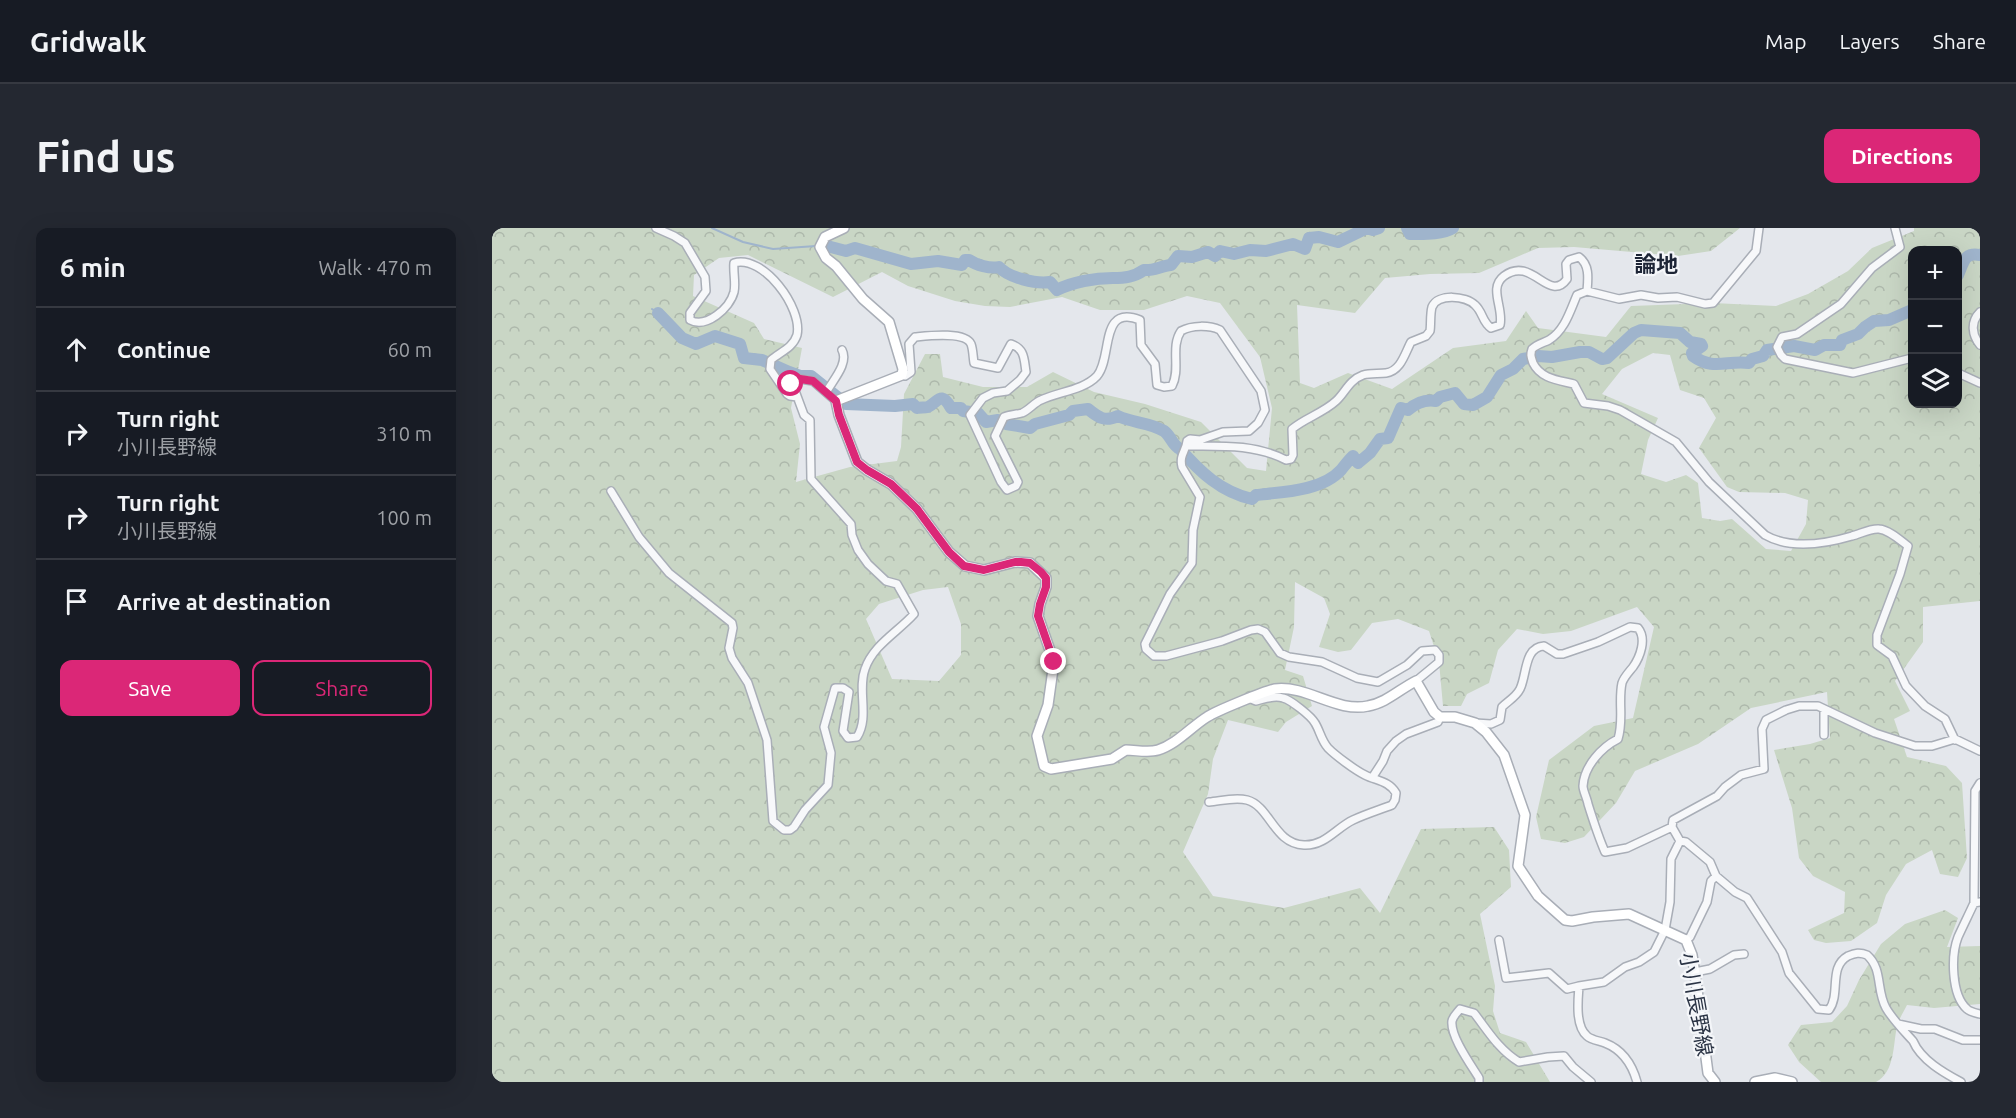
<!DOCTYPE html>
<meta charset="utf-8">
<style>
:root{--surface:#171b24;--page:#242831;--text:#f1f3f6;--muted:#9ea1a6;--line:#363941;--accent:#db2777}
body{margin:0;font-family:Ubuntu,"Noto Sans JP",sans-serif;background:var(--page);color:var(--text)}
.controls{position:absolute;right:18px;top:18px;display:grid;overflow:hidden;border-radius:12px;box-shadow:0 6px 24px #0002}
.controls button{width:54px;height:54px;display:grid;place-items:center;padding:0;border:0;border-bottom:2px solid var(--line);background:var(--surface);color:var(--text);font:30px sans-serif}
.stop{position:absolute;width:18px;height:18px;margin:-14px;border:4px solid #db2777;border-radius:50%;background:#fff}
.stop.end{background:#db2777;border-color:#fff;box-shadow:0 2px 6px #0008}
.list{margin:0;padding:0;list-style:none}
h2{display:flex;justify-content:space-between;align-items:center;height:78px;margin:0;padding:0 24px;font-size:26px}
h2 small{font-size:20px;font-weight:400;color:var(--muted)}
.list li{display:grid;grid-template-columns:39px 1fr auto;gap:18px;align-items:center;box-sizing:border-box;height:84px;padding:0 24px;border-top:2px solid var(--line)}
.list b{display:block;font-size:22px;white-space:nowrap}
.list p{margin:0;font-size:20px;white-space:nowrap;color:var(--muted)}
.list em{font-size:20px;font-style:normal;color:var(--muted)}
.actions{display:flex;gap:12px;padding:18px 24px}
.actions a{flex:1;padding:14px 0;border:2px solid var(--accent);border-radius:12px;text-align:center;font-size:21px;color:var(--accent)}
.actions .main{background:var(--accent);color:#fff}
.icon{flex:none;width:33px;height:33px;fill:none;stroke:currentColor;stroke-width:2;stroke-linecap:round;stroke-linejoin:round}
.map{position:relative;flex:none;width:1488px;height:854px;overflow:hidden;border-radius:12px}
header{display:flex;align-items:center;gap:36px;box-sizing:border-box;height:84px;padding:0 30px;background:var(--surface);border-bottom:2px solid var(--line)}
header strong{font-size:28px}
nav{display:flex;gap:33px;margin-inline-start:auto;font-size:21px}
.intro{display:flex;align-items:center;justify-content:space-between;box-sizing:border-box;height:144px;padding:0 36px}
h1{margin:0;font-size:42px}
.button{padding:15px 27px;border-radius:12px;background:var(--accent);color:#fff;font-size:21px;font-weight:700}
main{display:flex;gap:36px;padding:0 36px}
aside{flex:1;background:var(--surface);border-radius:12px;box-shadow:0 6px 24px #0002}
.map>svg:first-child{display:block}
.forest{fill:url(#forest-crowns);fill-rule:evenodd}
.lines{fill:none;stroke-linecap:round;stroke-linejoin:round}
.stream{stroke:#9fb4cc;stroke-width:2}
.river{stroke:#9fb4cc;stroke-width:12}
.minor-casing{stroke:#a9aeb7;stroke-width:10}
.secondary-casing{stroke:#a9aeb7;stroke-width:12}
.minor{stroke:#f7f8fa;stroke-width:7}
.secondary{stroke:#fff;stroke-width:9}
.route{stroke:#db2777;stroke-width:8}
.labels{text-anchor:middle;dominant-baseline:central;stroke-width:4.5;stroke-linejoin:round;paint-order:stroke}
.street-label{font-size:21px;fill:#2b3445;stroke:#f4f6f9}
.neighbourhood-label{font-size:22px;font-weight:bold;fill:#1d2536;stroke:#f4f6f9}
</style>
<header>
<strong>Gridwalk</strong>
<nav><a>Map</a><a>Layers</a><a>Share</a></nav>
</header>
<div class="intro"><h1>Find us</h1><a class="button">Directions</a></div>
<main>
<aside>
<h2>6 min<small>Walk · 470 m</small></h2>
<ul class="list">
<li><svg class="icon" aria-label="ahead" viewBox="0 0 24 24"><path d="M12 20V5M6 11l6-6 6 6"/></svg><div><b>Continue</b></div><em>60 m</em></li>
<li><svg class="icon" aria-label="right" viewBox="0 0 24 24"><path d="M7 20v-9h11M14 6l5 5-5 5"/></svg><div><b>Turn right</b><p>小川長野線</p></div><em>310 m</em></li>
<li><svg class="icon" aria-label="right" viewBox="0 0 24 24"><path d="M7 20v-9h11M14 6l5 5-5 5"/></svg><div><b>Turn right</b><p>小川長野線</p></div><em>100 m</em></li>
<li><svg class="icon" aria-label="arrive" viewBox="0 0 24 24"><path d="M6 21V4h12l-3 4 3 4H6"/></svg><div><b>Arrive at destination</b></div></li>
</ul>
<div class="actions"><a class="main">Save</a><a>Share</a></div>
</aside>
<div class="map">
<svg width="1488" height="854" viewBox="0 0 1488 854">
<defs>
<pattern id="forest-crowns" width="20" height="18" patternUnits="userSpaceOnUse" patternTransform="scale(1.5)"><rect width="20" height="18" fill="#c9d6c5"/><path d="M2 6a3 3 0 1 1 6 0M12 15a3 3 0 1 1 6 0" fill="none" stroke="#adb8ab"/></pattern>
</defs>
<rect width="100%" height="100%" fill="#e4e7ec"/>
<!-- forest -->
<path class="forest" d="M 0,0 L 1248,0 L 1219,23 L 1186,28 L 1082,19 L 1046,20 L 987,45 L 938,46 L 893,50 L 863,85 L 805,77 L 808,155 L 822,160 L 856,145 L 900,161 L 961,120 L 1014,113 L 1034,83 L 1046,100 L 1114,109 L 1139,78 L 1221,75 L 1284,78 L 1316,66 L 1356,43 L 1380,20 L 1422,3 L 1422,0 L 1488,0 L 1488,373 L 1431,379 L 1431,414 L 1403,453 L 1418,483 L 1402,491 L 1415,529 L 1454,538 L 1470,555 L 1475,630 L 1466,649 L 1448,646 L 1440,622 L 1414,636 L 1394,667 L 1385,695 L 1359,713 L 1334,715 L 1322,712 L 1316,702 L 1352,685 L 1353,664 L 1321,648 L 1307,630 L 1300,580 L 1282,522 L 1318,516 L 1338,510 L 1335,464 L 1259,480 L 1206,516 L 1143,543 L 1124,575 L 1092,609 L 1073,615 L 1049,611 L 1044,589 L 1057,532 L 1102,498 L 1141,490 L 1162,399 L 1145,379 L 1079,403 L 1051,406 L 1025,401 L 1006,422 L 997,455 L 975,466 L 969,478 L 951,478 L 947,434 L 937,403 L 906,391 L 880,395 L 859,422 L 846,424 L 827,419 L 838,386 L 832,370 L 803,354 L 802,399 L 793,442 L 811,448 L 820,478 L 794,494 L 786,504 L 736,492 L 721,531 L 716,566 L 691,624 L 721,668 L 792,680 L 868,660 L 888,685 L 929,601 L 1002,599 L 1017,622 L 1019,659 L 988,686 L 1003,758 L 1001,783 L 1008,805 L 1034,814 L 1058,854 L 0,854 ZM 1420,22 L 1466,22 L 1466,176 L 1420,176 ZM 256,27 L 341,69 L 390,44 L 416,58 L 463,73 L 493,78 L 518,79 L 570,69 L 608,82 L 652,82 L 695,68 L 728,75 L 768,129 L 780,180 L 774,243 L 755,240 L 709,194 L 653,176 L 602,164 L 561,144 L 535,159 L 491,159 L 451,149 L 448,126 L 433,126 L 412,166 L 409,219 L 405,233 L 358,239 L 304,254 L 308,216 L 299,180 L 310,120 L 272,111 L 262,95 L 201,68 L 202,47 L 227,30 ZM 1161,125 L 1178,127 L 1188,162 L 1212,170 L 1224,190 L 1207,220 L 1235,259 L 1247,264 L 1293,265 L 1316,272 L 1314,296 L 1299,323 L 1274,321 L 1240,291 L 1228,293 L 1210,290 L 1206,255 L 1194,247 L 1174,254 L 1149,246 L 1156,212 L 1166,190 L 1110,166 L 1130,141 ZM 456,359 L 469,396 L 469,427 L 447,453 L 400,451 L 374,391 L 387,376 L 431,362 Z
M 1453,682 L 1466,690 L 1455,719 L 1488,718 L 1488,776 L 1442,780 L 1415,777 C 1412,783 1407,791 1405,798 C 1401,817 1403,844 1384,854 L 1329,854 L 1307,834 L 1296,817 L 1309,797 L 1340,794 L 1355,778 L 1367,752 L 1389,716 L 1413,696 Z"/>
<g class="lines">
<!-- stream -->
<path class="stream" d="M 220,0 L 251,14 L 281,21 L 324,18
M 160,81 L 166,85"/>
<!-- river -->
<path class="river" d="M 875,0 L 881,2 L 887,0
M 915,0 L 918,6 C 931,6 950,7 961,0
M 335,18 L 354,23 L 363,20 L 419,36 L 446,33 L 470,37 L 473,32 L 477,32 C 484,37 498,41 507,39 C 517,50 544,56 558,54 L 565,62 C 580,54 603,50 621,50 C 633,50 642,49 652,42 C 661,43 669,38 679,37 L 686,28 L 700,29 L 716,24 L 723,28 L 728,23 L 742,26 L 758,22 L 774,23 L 801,16 L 813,21 L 817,10 L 827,9 L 846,14 L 875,0
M 1466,47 C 1472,34 1472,24 1488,27
M 166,85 L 190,110 L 204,116 L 223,108 L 248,116 L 252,130 L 270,132 L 297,144 L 308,148 L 319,148 L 354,176 L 403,178 L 421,176 L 425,180 C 429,179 432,180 436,179 C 446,174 449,162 459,180 L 469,180 L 471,183 L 486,185 L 494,194 L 506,192 L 514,196 L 538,200 L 543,196 L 577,187 L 581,183 L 596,181 C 607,190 613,194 626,188 C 640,195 657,194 672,203 C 679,208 680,217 688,221 C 708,244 729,264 760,271 L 764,267 C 791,264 830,263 849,242 C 853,237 856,233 861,228 L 866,235 L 878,225 L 888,211 L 896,210 L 909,180 L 916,182 C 924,175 933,171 944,173 L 948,169 L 963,165 L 972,176 L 981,177 L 995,169 L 1009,147 L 1021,141 L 1031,131 L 1046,128 L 1060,129 L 1088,124 L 1097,124 L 1110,131 L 1115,130 L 1142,105 L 1149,102 L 1188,105 L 1198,114 L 1209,116 L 1210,118 L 1200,125 L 1201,128 C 1222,143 1234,132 1257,135 L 1260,131 L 1271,128 L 1275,122 L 1302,118 L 1323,122 L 1332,117 L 1348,117 L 1350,112 L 1366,106 L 1373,99 L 1382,93 L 1397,92 L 1420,82"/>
<defs>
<path id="minor" d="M 164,0 L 182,8 L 193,15 L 213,49 L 214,63 L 198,85 L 198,92 C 214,101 238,80 242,64 C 244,55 241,44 242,35 C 271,26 311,80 305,107 C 301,120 288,124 279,132 L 278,141 L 295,166 L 298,168 L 305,169
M 1403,0 L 1408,19 L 1380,40 L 1349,76 L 1305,106 L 1290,109 L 1285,119 L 1289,127 L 1293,131 L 1361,145 L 1420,130
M 1095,63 L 1127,71 L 1149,67 L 1166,70 L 1185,69 L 1213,76 L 1221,75 L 1264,23 L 1267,0
M 1488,84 C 1478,94 1480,107 1488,117
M 1466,145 L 1488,155
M 410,147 L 413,148 L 419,144 L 417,116 L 423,109 C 434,108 473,103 479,116 C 481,121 481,129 482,135 L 506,140 L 519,116 C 533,121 532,131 534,144 L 528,152 L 515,163 L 501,165 L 491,170 L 478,187 L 509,254 L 515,262 L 524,258 L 526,254 L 503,208 L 512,189 C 518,186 523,187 530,185 C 537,182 542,175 549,172 C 566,164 592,162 605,148 C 621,129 607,76 648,92 L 649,117 L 663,136 L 665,157 L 672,159 L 680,158 C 689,141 678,119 689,103 C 700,97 717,97 728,102 L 769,163 L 773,182 L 766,195 L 757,203 L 731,204 L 708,212 L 698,211 L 695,213 C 694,223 687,227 690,239 L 708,269 L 701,302 L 700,335 L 678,366 L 653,416 L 654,421 L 662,428 L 674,428 L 730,413 L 759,402 L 766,401 L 773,404 L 788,425 L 797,429 L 830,434 L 865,450 L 886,454 L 915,437 L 930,423 L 943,422 L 947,427 L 947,434 L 924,453
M 335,163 C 341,152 357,135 350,122
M 695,218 C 729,218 763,216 794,232 L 799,231 L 801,227 L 800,201 C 813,190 831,185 844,173 C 853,165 857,152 871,147 C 878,145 887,146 894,145 C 909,143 913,125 919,114 L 934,108 L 938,103 C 939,97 938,86 940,79 C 946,65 974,68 983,77 C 991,84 990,94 999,100 L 1008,97 C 1012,80 996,60 1012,48 C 1040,27 1057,76 1075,51 L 1074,36 L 1077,32 L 1087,29 C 1098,37 1096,51 1095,63 L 1085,67 C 1078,83 1073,102 1057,112 C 1051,115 1045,116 1040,121 C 1038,127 1039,129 1041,135 C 1049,151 1066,152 1082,156 L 1092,175 L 1116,178 L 1128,182 L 1184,214 L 1217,254 L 1273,307 C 1299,322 1333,316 1360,308 C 1368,306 1379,300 1387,301 C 1397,302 1408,312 1416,318 L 1408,346 L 1385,407 L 1385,417 L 1400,428 L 1414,458 L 1433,478 L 1453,491 L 1463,512
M 119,263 L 147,309 L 177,345 L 240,395 L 241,400 L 237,420 L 240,430 L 256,455 L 275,512 L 281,593 L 292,602 L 298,602 L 302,599 L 313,582 L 336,557 L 339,525 L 332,499 L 343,460 L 351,460 L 357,464 L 351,503 L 356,510 L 365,509 C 378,489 365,462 373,441 C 381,417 406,404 422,386 L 405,356 L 394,353 L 376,336 L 366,322 L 360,307 L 359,296 L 319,251 L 318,192 L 312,187 L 299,152 L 302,150 L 321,153 L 344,173
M 1332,481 L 1332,507
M 983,495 L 999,496 L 1008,492 L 1010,479 C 1016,473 1024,469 1028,461 C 1035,447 1032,419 1052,418 L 1065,426 L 1071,426 L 1106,414 L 1138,399 L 1146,400 C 1155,411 1148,429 1141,439 C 1137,444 1132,449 1130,455 C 1126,473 1132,492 1126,511 C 1110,519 1092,538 1091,558 C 1091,563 1095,570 1096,576 C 1101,592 1106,608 1113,624 L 1135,620 L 1180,599 L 1181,592 L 1225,568 L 1233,559 L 1249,547 L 1272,541 L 1270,501 L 1274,492 L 1294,482 L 1307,478 L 1326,478 L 1383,505 L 1423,518 L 1440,518 L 1463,511 L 1488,523
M 880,550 L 891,533 L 895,523 L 904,513 L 914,506 L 946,494 L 948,489
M 717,574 C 729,573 742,569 755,572 C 778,578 782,616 812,617 C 833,618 844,600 861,592 C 874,586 887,582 900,577 L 903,572 L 904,565 C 897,553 885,553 873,547 C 863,542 844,528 836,520 C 829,512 828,503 823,495 C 819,488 799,472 791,470 C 782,467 772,471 764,473 L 759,471
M 1188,613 L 1194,614 L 1218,634 L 1224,648 L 1243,664 L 1255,670 L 1290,724 L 1297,745 L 1326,781 L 1337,782 C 1349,766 1336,739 1356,728 C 1363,725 1368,724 1375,727 C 1391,741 1384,762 1394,780 C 1401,792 1412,803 1421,813 C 1429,832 1452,845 1469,854
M 1488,674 L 1482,675 C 1477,686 1471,698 1466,709 C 1459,727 1459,767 1475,781 C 1478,784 1484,785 1488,786
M 1482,675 L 1483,563 L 1488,555
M 1007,712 L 1014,750 L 1057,745 L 1075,761 L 1087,758
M 1194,712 L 1198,709 L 1215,674 L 1219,653 L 1224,648
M 1203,744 L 1218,741 L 1242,727 L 1252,726
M 1406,796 L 1429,801 L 1443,801 L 1471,812 L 1488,812
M 987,854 L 987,850 C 979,837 958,808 960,793 C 961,788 965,785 968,781 L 982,785 C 996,803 1007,822 1027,834 L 1056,829 L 1072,828 L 1081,839 L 1099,854
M 1145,854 C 1140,836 1131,822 1113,815 C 1108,813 1099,812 1095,808 C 1083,798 1086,772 1087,758 L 1112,754 L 1133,739 L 1147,734 L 1162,724 L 1173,702 L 1178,674 L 1179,631 L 1188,613 L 1180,599"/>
<path id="secondary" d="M 352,0 L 333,9 L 328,19 L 334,30 L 344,38 L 371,71 L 397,94 L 411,141 L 410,147 L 344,173 L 347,187 L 365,234 L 375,242 L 399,256 L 425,281 L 457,324 L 473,338 L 492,342 L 523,334 L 538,335 L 554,350 L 554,359 L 548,376 L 546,388 L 562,434 L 556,477 L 545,508 L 552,538 L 559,541 L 620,531 L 634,522 C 644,522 656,525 666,522 C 685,516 699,499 715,489 C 724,483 773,463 783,461 C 815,457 845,485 876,478 C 894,475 908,461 924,453 L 942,484 L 948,489 L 963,489 L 983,495 L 994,504 L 1012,527 L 1033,587 L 1026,638 L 1046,668 L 1073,692 L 1080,693 L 1101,689 L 1137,686 L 1194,712 L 1200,727 L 1203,746 L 1216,845 L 1223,854
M 1263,854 L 1283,850 L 1300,854"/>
</defs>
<!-- minor casing -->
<use href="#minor" class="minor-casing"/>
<!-- secondary casing -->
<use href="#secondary" class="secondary-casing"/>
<!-- minor -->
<use href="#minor" class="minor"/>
<!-- secondary -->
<use href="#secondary" class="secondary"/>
</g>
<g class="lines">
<!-- route -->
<path class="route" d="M 299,156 L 299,152 L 302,150 L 321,153 L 344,173 L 347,187 L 365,234 L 375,242 L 399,256 L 425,281 L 457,324 L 472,338 L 492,342 L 523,334 L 529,334 L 538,335 L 549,344 L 554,350 L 554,359 L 548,376 L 546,388 L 562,434"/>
</g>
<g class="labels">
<!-- street labels -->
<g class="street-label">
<text transform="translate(1205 776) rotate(80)">小川長野線</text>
</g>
<!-- neighbourhood labels -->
<g class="neighbourhood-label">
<text x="1164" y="35">論地</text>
</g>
</g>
</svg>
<div class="controls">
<button>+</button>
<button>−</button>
<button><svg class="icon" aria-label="layers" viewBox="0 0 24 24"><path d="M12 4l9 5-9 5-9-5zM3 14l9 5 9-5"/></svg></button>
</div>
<div class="stop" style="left:299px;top:156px"></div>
<div class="stop end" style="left:562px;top:434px"></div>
</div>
</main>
